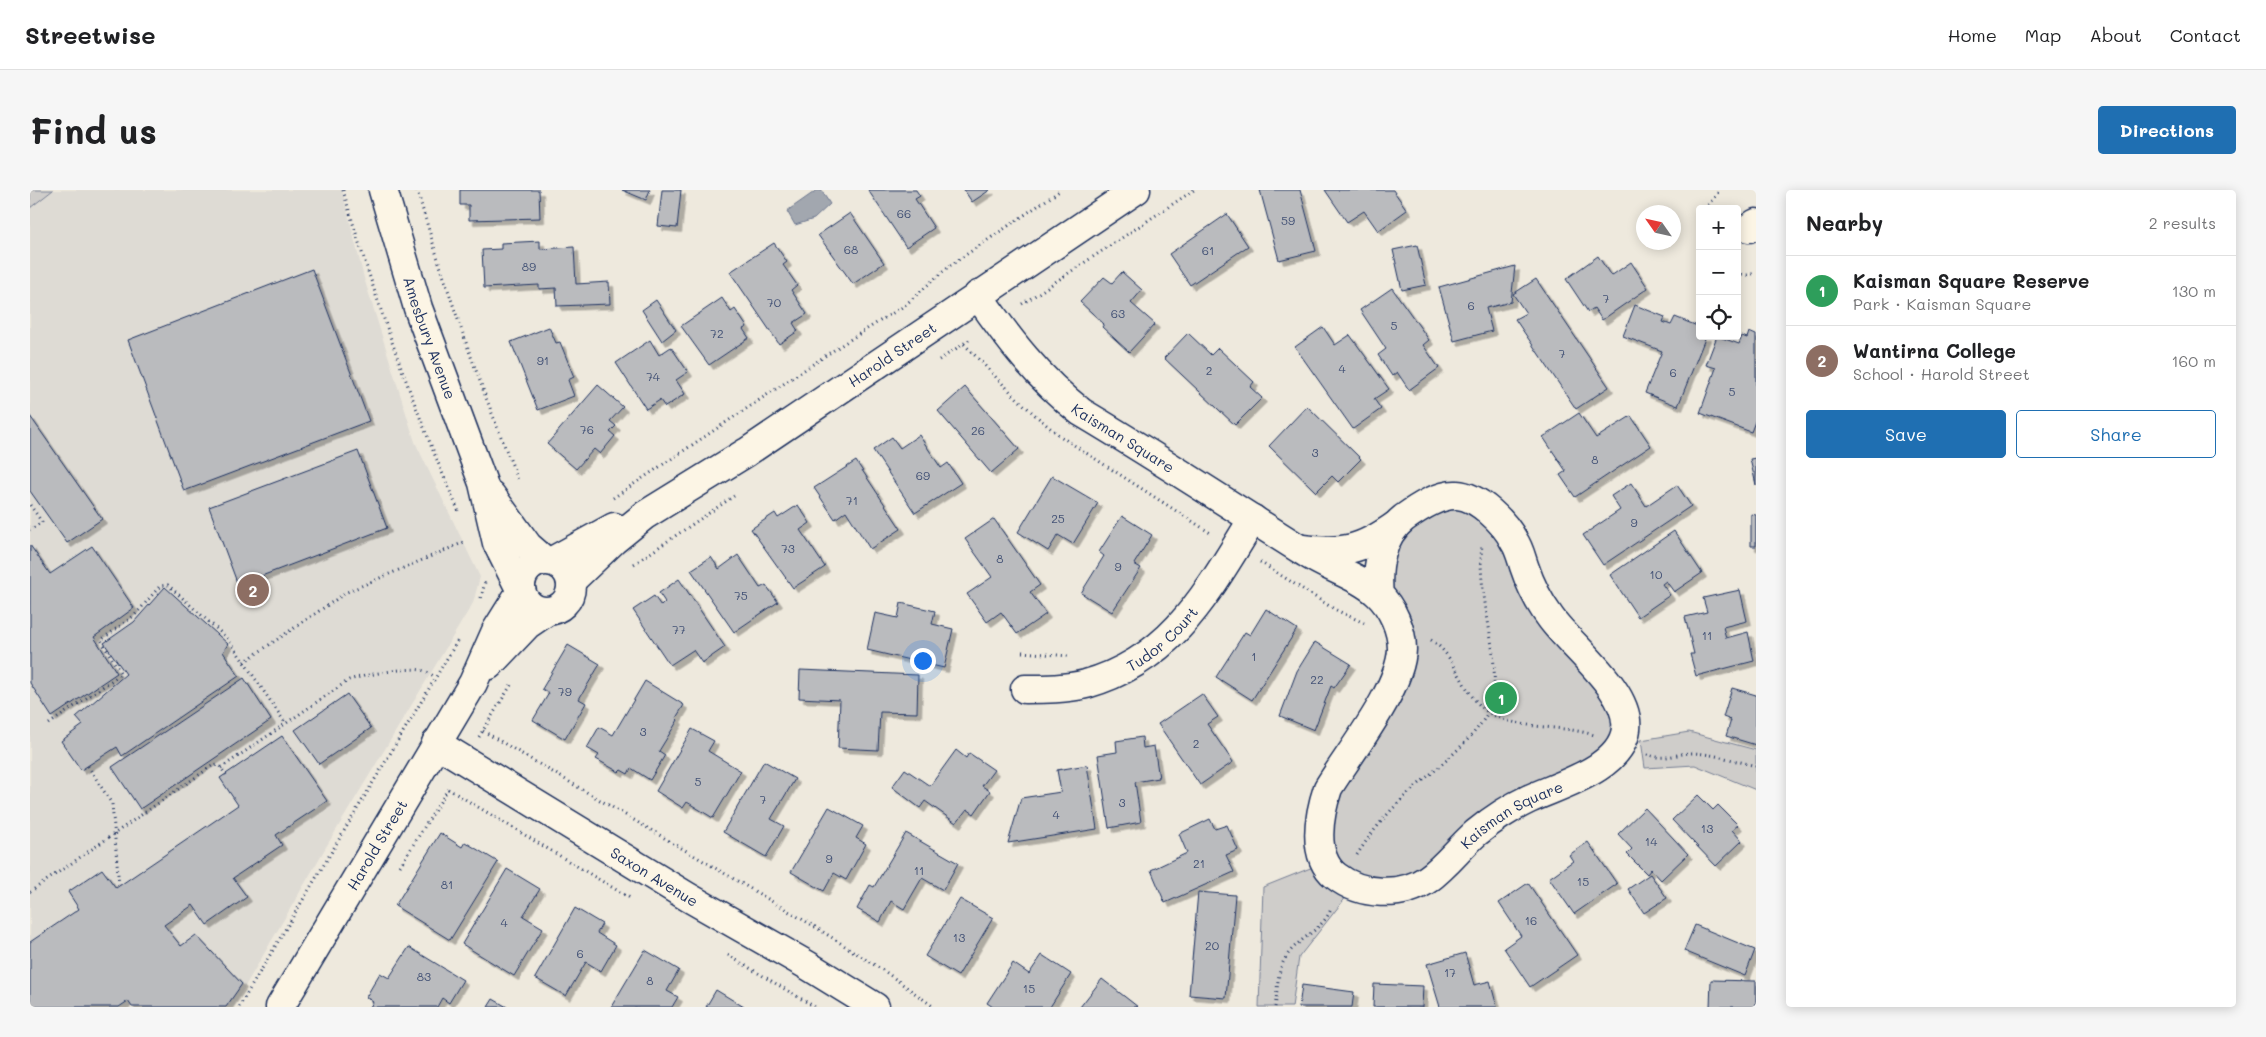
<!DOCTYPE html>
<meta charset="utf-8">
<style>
:root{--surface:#fff;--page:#f6f6f6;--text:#202124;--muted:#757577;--line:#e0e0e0;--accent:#1f6fb2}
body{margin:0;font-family:Mali,sans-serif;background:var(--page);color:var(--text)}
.controls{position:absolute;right:15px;top:15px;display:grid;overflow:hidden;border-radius:5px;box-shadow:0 2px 12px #0003}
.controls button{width:45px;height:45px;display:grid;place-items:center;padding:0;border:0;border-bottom:1px solid var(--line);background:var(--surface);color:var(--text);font:25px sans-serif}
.compass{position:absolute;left:1606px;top:15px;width:45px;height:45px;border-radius:50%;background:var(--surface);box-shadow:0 2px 12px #0003;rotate:304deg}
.you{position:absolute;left:892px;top:470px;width:18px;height:18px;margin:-12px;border:4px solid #fff;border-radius:50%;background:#1a73e8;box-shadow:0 0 0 8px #1a73e833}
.badge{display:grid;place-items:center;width:32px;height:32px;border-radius:50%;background:var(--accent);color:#fff;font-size:16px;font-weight:700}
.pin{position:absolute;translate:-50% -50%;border:2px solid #fff;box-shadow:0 1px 5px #0006}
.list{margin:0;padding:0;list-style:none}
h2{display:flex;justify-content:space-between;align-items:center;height:65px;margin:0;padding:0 20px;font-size:21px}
h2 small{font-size:16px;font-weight:400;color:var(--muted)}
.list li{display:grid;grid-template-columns:32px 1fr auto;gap:15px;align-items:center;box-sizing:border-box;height:70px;padding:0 20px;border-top:1px solid var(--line)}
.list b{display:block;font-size:19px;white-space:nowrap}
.list p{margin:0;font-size:16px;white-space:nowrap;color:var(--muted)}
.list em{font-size:16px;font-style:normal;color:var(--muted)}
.actions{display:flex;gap:10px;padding:15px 20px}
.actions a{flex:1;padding:11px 0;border:1px solid var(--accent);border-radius:5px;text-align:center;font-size:18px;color:var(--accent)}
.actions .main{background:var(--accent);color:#fff}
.icon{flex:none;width:28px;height:28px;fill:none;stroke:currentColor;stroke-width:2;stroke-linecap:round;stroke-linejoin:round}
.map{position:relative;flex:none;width:1726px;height:817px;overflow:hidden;border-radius:5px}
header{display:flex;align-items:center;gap:30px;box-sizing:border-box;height:70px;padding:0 25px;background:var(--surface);border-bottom:1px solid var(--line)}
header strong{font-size:24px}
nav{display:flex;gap:28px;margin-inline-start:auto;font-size:18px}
.intro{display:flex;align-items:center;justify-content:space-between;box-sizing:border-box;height:120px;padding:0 30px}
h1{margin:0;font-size:35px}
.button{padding:12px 22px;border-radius:5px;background:var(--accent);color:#fff;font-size:18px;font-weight:700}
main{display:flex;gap:30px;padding:0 30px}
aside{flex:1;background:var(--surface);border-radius:5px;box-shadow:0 2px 12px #0003}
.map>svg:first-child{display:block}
.built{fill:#dedbd4}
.green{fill:#cfcdca;stroke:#757e94}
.water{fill:#a2a7af;stroke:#6c778f}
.building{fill:#babbbe;stroke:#1b2f5e;filter:url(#shadow)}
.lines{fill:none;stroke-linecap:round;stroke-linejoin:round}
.minor-casing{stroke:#1b2f5e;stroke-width:31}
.tertiary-casing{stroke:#1b2f5e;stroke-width:31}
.path{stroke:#1b2f5e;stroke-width:3;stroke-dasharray:1 4;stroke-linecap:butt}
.minor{stroke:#fcf5e5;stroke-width:28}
.tertiary{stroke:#fcf5e5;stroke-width:28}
.labels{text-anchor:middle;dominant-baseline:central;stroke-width:4;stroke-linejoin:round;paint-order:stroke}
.number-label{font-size:12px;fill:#435276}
.street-label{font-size:15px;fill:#1b2f5e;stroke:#fcf5e5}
</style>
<header>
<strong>Streetwise</strong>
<nav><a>Home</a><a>Map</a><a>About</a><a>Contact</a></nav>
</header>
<div class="intro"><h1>Find us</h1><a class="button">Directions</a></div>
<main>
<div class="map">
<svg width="1726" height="817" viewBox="0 0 1726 817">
<defs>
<filter id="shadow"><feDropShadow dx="4.5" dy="4.5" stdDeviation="0" flood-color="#0004"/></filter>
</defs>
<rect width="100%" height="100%" fill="#eee9dd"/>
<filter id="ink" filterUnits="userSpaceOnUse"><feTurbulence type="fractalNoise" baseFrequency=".02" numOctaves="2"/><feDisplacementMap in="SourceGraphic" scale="10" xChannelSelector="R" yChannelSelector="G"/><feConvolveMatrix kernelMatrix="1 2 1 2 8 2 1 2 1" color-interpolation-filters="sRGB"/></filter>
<g filter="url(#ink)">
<!-- built -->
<path class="built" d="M 23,0 L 312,0 L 334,88 L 385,252 L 450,387 L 443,413 L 296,657 L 203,817 L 0,817 L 0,18 Z"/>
<!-- green -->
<path class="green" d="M 0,0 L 23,0 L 0,18 Z
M 1449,314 L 1596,541 L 1407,682 L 1324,697 L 1269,767 L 1262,817 L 1229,817 L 1233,697 L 1293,673 L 1293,614 L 1365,489 L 1353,410 L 1375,327 Z
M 1659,542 L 1726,560 L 1726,600 L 1665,575 L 1615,578 L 1611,550 Z"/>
<!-- water -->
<path class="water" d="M 787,0 L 791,0 L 800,14 L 784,29 L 765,35 L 757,21 Z"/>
<!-- building -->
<path class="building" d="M 430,0 L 509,0 L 510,28 L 439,30 L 439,15 L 430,15 Z
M 592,0 L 620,0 L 616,10 Z
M 632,0 L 651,0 L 647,38 L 628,36 Z
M 838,0 L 886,0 L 890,6 L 885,9 L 904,38 L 876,57 Z
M 934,0 L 960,0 L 942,12 Z
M 1230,0 L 1270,0 L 1286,61 L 1249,70 Z
M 1295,0 L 1363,0 L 1377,20 L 1348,41 L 1334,21 L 1317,32 Z
M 820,23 L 854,73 L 823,94 L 788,45 Z
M 1197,24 L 1218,56 L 1160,95 L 1139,64 Z
M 510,51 L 510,59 L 544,57 L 546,94 L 579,92 L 580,114 L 527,116 L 526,98 L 509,99 L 509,95 L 454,98 L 452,60 L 471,59 L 471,53 Z
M 744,53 L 757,72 L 753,75 L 767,95 L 761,100 L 777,124 L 763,133 L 768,141 L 749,154 L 700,82 Z
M 1387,55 L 1396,95 L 1372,100 L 1363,60 Z
M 1568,66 L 1581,86 L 1601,72 L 1618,98 L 1572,130 L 1564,118 L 1558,122 L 1536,89 Z
M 1485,76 L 1481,112 L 1456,118 L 1462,141 L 1424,151 L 1409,97 Z
M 282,79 L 339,231 L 154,301 L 98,150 Z
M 1092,82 L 1112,100 L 1101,113 L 1125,134 L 1099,162 L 1072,137 L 1074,134 L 1050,112 L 1074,87 L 1082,93 Z
M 1506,89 L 1579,197 L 1546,219 L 1485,129 L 1496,123 L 1483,104 Z
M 1362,98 L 1399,150 L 1393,155 L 1409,178 L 1379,200 L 1367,182 L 1362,186 L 1348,165 L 1356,159 L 1330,120 Z
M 692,108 L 701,122 L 705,119 L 717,137 L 713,139 L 719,148 L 679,175 L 651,136 Z
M 626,110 L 646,140 L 632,151 L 612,120 Z
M 1605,115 L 1635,127 L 1633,132 L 1641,135 L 1645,127 L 1670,137 L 1670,146 L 1676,146 L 1648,216 L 1615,203 L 1632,161 L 1593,146 Z
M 519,137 L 526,153 L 530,152 L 544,187 L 538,190 L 544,206 L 508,220 L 481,152 Z
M 1293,137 L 1305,155 L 1320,145 L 1359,199 L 1344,209 L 1351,219 L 1323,239 L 1265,157 Z
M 1719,142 L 1726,145 L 1726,229 L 1721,242 L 1670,223 L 1686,178 L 1676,175 L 1687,146 L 1709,154 L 1712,146 L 1717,148 Z
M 1158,143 L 1181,165 L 1188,158 L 1224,192 L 1220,197 L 1232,208 L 1205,235 L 1134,168 Z
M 620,150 L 629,165 L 641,157 L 658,182 L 646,190 L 655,204 L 635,217 L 630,210 L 616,219 L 586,173 Z
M 568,195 L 593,217 L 580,231 L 586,236 L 580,242 L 585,246 L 570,264 L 564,259 L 546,279 L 517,254 Z
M 935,197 L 989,259 L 961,283 L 908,221 Z
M 1277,216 L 1331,269 L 1308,292 L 1302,286 L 1286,302 L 1239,256 Z
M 1549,223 L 1566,248 L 1601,226 L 1621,256 L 1545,307 L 1530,285 L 1536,281 L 1513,247 Z
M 0,226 L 72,329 L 37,353 L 0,301 Z
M 889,245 L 911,278 L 918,273 L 931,293 L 885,323 L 843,260 L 862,247 L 870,258 Z
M 328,261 L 357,338 L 208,395 L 179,317 Z
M 1726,268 L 1726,295 L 1720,269 Z
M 826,271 L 871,339 L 840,359 L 816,321 L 805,329 L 784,298 Z
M 1022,286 L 1068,313 L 1043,354 L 1028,345 L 1018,361 L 988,342 Z
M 1601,293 L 1616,316 L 1647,295 L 1661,316 L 1573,375 L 1553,345 L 1590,320 L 1581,306 Z
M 768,315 L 780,333 L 770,340 L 795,377 L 763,398 L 721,339 L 745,323 L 748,328 Z
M 1721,324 L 1726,325 L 1726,356 L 1721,356 Z
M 1092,326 L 1122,345 L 1104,374 L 1111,378 L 1082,422 L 1051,403 L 1074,366 L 1069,362 Z
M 964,329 L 1010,395 L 1000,402 L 1016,424 L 987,444 L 971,422 L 957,432 L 937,404 L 962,387 L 935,349 Z
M 1644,341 L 1672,383 L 1644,402 L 1636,391 L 1632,394 L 1640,405 L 1608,427 L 1580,385 Z
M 0,355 L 20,384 L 62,356 L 104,418 L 64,447 L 87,483 L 22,527 L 0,493 Z
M 708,365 L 730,398 L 736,395 L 748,412 L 704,442 L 661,380 L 681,367 L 689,379 Z
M 649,389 L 695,457 L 672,473 L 663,460 L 640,475 L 603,420 L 624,406 L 631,416 L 635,412 L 629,403 Z
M 135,397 L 198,454 L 193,462 L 209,486 L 92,566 L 87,557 L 51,580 L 31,551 L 53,535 L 46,527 L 96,484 L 74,453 L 104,432 Z
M 1710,400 L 1717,431 L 1693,437 L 1696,448 L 1718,442 L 1724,471 L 1666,486 L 1660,464 L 1664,464 L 1655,427 L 1677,422 L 1673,408 Z
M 871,413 L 905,421 L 902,434 L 923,439 L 914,478 L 837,460 L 845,423 L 868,428 Z
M 1236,419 L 1267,439 L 1222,510 L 1186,487 L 1215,442 L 1220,445 Z
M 1285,452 L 1321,474 L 1304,498 L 1301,496 L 1284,540 L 1250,526 L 1267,481 Z
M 538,455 L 570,474 L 549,509 L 556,513 L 535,549 L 503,530 L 519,503 L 512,499 Z
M 770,480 L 888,485 L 887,523 L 850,522 L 848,560 L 808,558 L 810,510 L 769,508 Z
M 214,488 L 241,530 L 110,619 L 82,577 Z
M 615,491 L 654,515 L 646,528 L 648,530 L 629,561 L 635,565 L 620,590 L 601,578 L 598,584 L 591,580 L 589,582 L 566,569 L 569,565 L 557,558 L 569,537 L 583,545 Z
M 1702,498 L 1726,505 L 1726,555 L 1696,546 L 1701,530 L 1693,527 Z
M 317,504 L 341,538 L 289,574 L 265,540 Z
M 1172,504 L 1188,527 L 1177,534 L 1203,572 L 1170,595 L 1128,534 Z
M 662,539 L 684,551 L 678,561 L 711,581 L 683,628 L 657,612 L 653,618 L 626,601 Z
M 252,546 L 297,611 L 246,645 L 252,655 L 203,688 L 217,707 L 177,735 L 163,715 L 134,735 L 151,756 L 166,745 L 212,794 L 196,817 L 102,817 L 98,811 L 89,817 L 0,817 L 0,752 L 49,719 L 38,702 L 72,679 L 86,698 L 208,615 L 190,588 Z
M 1112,547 L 1113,558 L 1124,556 L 1129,588 L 1105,592 L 1111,632 L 1079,638 L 1068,565 L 1087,562 L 1086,551 Z
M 926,560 L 936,568 L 939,563 L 964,580 L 952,596 L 960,601 L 944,624 L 937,619 L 926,633 L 895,611 L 890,618 L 862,597 L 875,579 L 900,596 Z
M 734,571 L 765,589 L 741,629 L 754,636 L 736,667 L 693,642 Z
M 1057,575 L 1067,639 L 978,653 L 991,608 L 1031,602 L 1027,580 Z
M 1668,605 L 1683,620 L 1688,615 L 1708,635 L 1702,640 L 1712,651 L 1686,676 L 1642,630 Z
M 799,617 L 833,636 L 826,648 L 836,654 L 816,690 L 804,683 L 794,701 L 761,682 Z
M 1615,618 L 1658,664 L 1631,690 L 1621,679 L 1617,684 L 1597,664 L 1602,659 L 1588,644 Z
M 1180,629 L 1185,639 L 1197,635 L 1208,660 L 1196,665 L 1204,682 L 1135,713 L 1121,680 L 1157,663 L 1149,644 Z
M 410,643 L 432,657 L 435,652 L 468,672 L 420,750 L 365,716 Z
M 876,643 L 928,673 L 913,700 L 892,688 L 874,719 L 861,711 L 850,732 L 827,719 L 840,695 L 844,697 Z
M 1558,652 L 1587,694 L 1544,724 L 1519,688 L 1543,671 L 1539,665 Z
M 477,679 L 510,699 L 493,726 L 513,738 L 484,786 L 432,754 Z
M 1620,684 L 1637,708 L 1614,723 L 1598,699 Z
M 1498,693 L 1547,765 L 1500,797 L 1474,758 L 1491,746 L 1469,713 Z
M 1168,702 L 1205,705 L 1196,808 L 1159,805 Z
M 930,709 L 963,728 L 928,786 L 895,766 Z
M 545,718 L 572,734 L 567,743 L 586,755 L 571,781 L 556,772 L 536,806 L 505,788 Z
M 1665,735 L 1725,760 L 1715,786 L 1654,761 Z
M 379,757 L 433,790 L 419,813 L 412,808 L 407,817 L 340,817 L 343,812 L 336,807 L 350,783 L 359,788 Z
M 615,760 L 649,780 L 637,801 L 648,807 L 642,817 L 581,817 Z
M 1435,763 L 1444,795 L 1460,791 L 1467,817 L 1410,817 L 1397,774 Z
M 1012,765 L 1041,784 L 1020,817 L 963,817 L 957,813 L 983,773 L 999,784 Z
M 1072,789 L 1108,817 L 1050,817 Z
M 1681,790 L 1726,791 L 1726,817 L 1680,817 Z
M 1344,794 L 1393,796 L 1392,817 L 1343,817 Z
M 1272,795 L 1324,802 L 1322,817 L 1269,817 Z
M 686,800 L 714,817 L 676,817 Z
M 463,809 L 477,817 L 458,817 Z"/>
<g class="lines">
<defs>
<g id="minor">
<path d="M 1719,38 L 1726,33"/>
<path id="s1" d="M 948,105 C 978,149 1009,189 1051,222 C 1127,267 1201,316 1276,363 C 1298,378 1329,386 1348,404 C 1362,417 1372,440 1372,459 C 1371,499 1320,562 1298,598 C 1289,625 1281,666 1306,686 C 1330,705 1371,708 1398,689 C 1416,676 1429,658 1446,643 C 1462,630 1480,618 1499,609 C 1529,595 1591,579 1596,539 C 1601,501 1540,456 1520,427 C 1508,411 1500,394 1494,376 C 1491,367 1489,358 1484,351 C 1475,333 1448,306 1427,305 C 1409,304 1388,318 1374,328 C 1351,346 1346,378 1349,405"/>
<path d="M 1272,359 C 1313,364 1331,360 1365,336"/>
<path id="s2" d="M 995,499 C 1015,499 1036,499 1056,494 C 1144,469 1178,401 1223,329"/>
<path id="s3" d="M 406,553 L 658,707 L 777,775 L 845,817"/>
</g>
<g id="tertiary">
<path id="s4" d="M 353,0 L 388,118 L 453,293 L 467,353 L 490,399"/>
<path d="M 461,305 L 498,356 L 514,370"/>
<circle cx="516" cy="396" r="25"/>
<path d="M 522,371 L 584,337"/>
<path id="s5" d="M 541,391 L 583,351 L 615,325 L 717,262 L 1106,0"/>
<path d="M 459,475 L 497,435 L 516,422"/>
<path id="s6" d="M 250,817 L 443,493 L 466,441 L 491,401"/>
</g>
</defs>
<!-- minor casing -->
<use href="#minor" class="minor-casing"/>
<!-- tertiary casing -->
<use href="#tertiary" class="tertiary-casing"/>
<!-- path -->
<path class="path" d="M 313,0 C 345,109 383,217 429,322
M 387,0 C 416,100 450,196 489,292
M 1675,19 L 1690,0
M 1707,83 L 1717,85 L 1726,83
M 992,114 L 1164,0
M 934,154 C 966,187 996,220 1033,248 L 1182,344
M 909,170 L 942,148
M 583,308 L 813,154 L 874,116 L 918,77 L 1031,0
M 0,315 L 12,332 L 0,340
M 1230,372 L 1304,419 L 1334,433
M 604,374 L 704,306
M 451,408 L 455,392
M 1401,450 C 1428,467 1432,505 1458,522 C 1489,541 1530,534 1564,545
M 992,462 L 1038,466
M 214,472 L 317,402 L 437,351
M 19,534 L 91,484 L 71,450 L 105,425 L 130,396 L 138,395 L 199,450 L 256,534
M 453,541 L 787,738 L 857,783 L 904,817
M 449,547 L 481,495
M 1617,564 C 1634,572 1646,563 1663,563 C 1684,564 1706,571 1726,576
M 58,576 L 82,614 L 89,696
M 191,578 L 319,490 C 336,485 374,477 391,480 C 396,481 401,484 405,487
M 418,599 L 600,708
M 1327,665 C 1340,644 1355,626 1372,609 C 1397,585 1455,544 1462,511 C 1472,464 1446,405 1452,355
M 370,676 L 418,599
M 0,702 L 182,576 L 189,575 L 196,585
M 698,765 L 785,817
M 209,817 L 428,450
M 1245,817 C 1248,800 1246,783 1256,767 C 1268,748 1292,741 1301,719"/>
<!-- minor -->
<use href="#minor" class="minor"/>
<!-- tertiary -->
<use href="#tertiary" class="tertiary"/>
</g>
</g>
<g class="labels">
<!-- number labels -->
<g class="number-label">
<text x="874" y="23">66</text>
<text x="1258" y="30">59</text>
<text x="821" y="59">68</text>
<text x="1178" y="60">61</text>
<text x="499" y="76">89</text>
<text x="1576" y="108">7</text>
<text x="744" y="112">70</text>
<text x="1441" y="115">6</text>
<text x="1088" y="123">63</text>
<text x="1364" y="135">5</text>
<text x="687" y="143">72</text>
<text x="1532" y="163">7</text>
<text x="513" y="170">91</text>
<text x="1312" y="178">4</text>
<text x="1179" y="180">2</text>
<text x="1643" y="182">6</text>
<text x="623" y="186">74</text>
<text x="1702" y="201">5</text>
<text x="557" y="239">76</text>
<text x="948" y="240">26</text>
<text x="1285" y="262">3</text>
<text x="1565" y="269">8</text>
<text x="893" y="285">69</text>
<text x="822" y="310">71</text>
<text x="1028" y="328">25</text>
<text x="1604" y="332">9</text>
<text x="758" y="358">73</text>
<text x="970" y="368">8</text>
<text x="1088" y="376">9</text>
<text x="1626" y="384">10</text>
<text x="711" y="405">75</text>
<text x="649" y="439">77</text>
<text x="1677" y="445">11</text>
<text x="1224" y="466">1</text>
<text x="1287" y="489">22</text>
<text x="535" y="501">79</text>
<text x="613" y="541">3</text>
<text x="1166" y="553">2</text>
<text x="668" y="591">5</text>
<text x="733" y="609">7</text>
<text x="1092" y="612">3</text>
<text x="1026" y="624">4</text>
<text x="1677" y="638">13</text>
<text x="1621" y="651">14</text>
<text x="799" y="668">9</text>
<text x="1169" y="673">21</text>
<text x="889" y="680">11</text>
<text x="1553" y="691">15</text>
<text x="417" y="694">81</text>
<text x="1501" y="730">16</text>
<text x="474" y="732">4</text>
<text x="929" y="747">13</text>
<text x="1182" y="755">20</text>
<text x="550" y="763">6</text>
<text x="1420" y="782">17</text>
<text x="394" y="786">83</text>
<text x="620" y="790">8</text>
<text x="999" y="798">15</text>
</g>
<!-- street labels -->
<g class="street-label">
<text stroke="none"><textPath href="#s4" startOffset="155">Amesbury Avenue</textPath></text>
<text stroke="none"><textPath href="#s5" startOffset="394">Harold Street</textPath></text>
<text stroke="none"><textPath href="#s1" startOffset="206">Kaisman Square</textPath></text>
<text stroke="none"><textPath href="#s2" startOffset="151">Tudor Court</textPath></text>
<text stroke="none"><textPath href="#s1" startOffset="1024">Kaisman Square</textPath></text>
<text stroke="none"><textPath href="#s6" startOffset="189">Harold Street</textPath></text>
<text stroke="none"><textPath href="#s3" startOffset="256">Saxon Avenue</textPath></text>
</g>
</g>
</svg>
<div class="controls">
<button>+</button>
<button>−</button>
<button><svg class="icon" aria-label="locate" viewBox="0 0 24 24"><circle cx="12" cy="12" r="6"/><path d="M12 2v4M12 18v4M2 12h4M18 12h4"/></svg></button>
</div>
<svg class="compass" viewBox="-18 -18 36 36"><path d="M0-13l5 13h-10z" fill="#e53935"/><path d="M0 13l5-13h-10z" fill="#757577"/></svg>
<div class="you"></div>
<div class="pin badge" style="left:1471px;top:508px;background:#2e9e5b">1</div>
<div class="pin badge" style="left:223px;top:400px;background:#8d6e63">2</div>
</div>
<aside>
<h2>Nearby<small>2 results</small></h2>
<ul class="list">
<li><span class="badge" style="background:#2e9e5b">1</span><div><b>Kaisman Square Reserve</b><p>Park · Kaisman Square</p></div><em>130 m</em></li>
<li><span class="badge" style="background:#8d6e63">2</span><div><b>Wantirna College</b><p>School · Harold Street</p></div><em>160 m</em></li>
</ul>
<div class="actions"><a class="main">Save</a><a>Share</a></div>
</aside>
</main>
